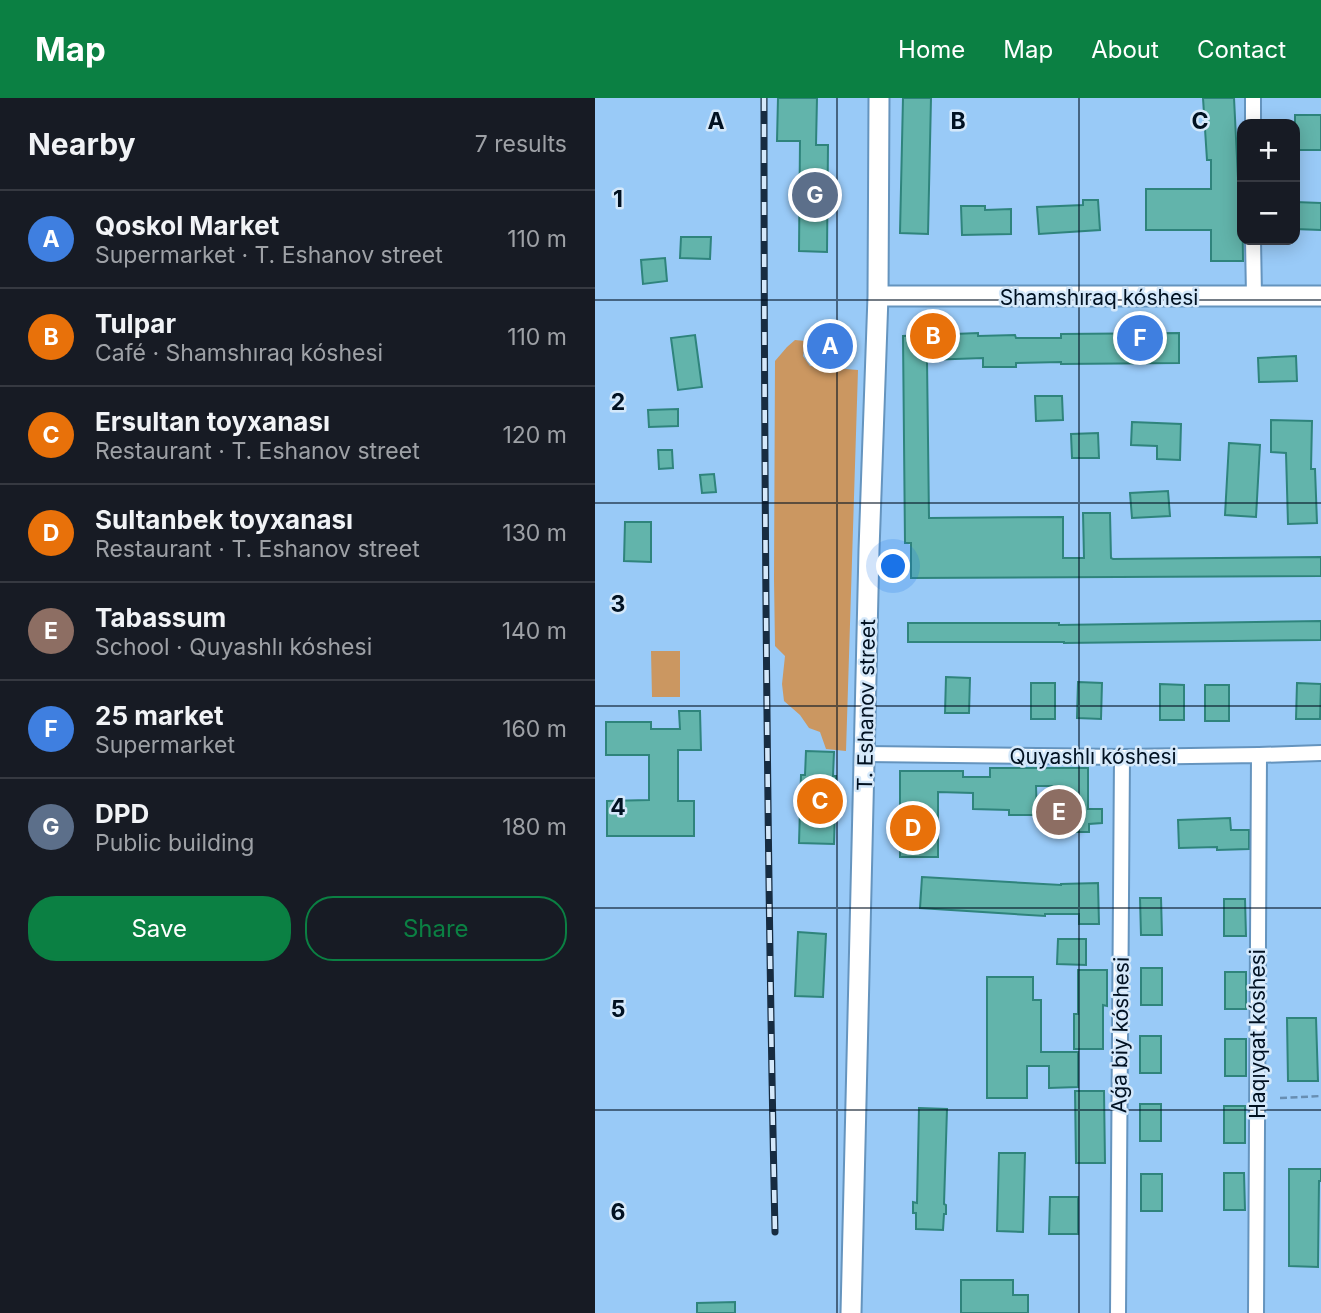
<!DOCTYPE html>
<meta charset="utf-8">
<style>
:root{--surface:#171b24;--page:#242831;--text:#f1f3f6;--muted:#9ea1a6;--line:#363941;--accent:#0b8043}
body{margin:0;font-family:Inter,sans-serif;background:var(--page);color:var(--text)}
.controls{position:absolute;right:21px;top:21px;display:grid;overflow:hidden;border-radius:14px;box-shadow:0 4px 18px #0003}
.controls button{width:63px;height:63px;display:grid;place-items:center;padding:0;border:0;border-bottom:2px solid var(--line);background:var(--surface);color:var(--text);font:35px sans-serif}
.you{position:absolute;left:299px;top:469px;width:24px;height:24px;margin:-18px;border:5px solid #fff;border-radius:50%;background:#1a73e8;box-shadow:0 0 0 10px #1a73e833}
.badge{display:grid;place-items:center;width:46px;height:46px;border-radius:50%;background:var(--accent);color:#fff;font-size:23px;font-weight:700}
.pin{position:absolute;translate:-50% -50%;border:4px solid #fff;box-shadow:0 2px 7px #0006}
.list{margin:0;padding:0;list-style:none}
h2{display:flex;justify-content:space-between;align-items:center;height:91px;margin:0;padding:0 28px;font-size:30px}
h2 small{font-size:23px;font-weight:400;color:var(--muted)}
.list li{display:grid;grid-template-columns:46px 1fr auto;gap:21px;align-items:center;box-sizing:border-box;height:98px;padding:0 28px;border-top:2px solid var(--line)}
.list b{display:block;font-size:26px;white-space:nowrap}
.list p{margin:0;font-size:23px;white-space:nowrap;color:var(--muted)}
.list em{font-size:23px;font-style:normal;color:var(--muted)}
.actions{display:flex;gap:14px;padding:21px 28px}
.actions a{flex:1;padding:16px 0;border:2px solid var(--accent);border-radius:28px;text-align:center;font-size:24px;color:var(--accent)}
.actions .main{background:var(--accent);color:#fff}
.map{position:relative;flex:none;width:726px;height:1215px;overflow:hidden}
header{display:flex;align-items:center;gap:42px;box-sizing:border-box;height:98px;padding:0 35px;background:var(--accent);color:#fff}
header strong{font-size:33px}
nav{display:flex;gap:38px;margin-inline-start:auto;font-size:24px}
main{display:flex}
aside{flex:1;background:var(--surface)}
.map>svg:first-child{display:block}
.green{fill:#cb9761}
.building{fill:#62b4ab;stroke:#2f847c;stroke-width:2}
.lines{fill:none;stroke-linecap:round;stroke-linejoin:round}
.street-casing{stroke:#6594be;stroke-width:18}
.secondary-casing{stroke:#6594be;stroke-width:23}
.path{stroke:#688eb2;stroke-width:2.5;stroke-dasharray:7 3.5;stroke-linecap:butt}
.street{stroke:#fff;stroke-width:14}
.secondary{stroke:#fff;stroke-width:19}
.rail-casing{stroke:#172c41;stroke-width:7}
.rail{stroke:#d4e8fa;stroke-width:4.5;stroke-dasharray:13;stroke-linecap:butt}
.grid{fill:none;stroke:#011121;stroke-width:2;stroke-opacity:0.55}
.labels{text-anchor:middle;dominant-baseline:central;stroke-width:5;stroke-linejoin:round;paint-order:stroke}
.street-label{font-size:21px;fill:#011121;stroke:#d4e8fa}
.grid-label{font-size:23px;text-anchor:middle;font-weight:bold;fill:#011121;stroke:#d4e8fa;stroke-width:5;stroke-linejoin:round;paint-order:stroke}
</style>
<header>
<strong>Map</strong>
<nav><a>Home</a><a>Map</a><a>About</a><a>Contact</a></nav>
</header>
<main>
<aside>
<h2>Nearby<small>7 results</small></h2>
<ul class="list">
<li><span class="badge" style="background:#3f7fe0">A</span><div><b>Qoskol Market</b><p>Supermarket · T. Eshanov street</p></div><em>110 m</em></li>
<li><span class="badge" style="background:#e8710a">B</span><div><b>Tulpar</b><p>Café · Shamshıraq kóshesi</p></div><em>110 m</em></li>
<li><span class="badge" style="background:#e8710a">C</span><div><b>Ersultan toyxanası</b><p>Restaurant · T. Eshanov street</p></div><em>120 m</em></li>
<li><span class="badge" style="background:#e8710a">D</span><div><b>Sultanbek toyxanası</b><p>Restaurant · T. Eshanov street</p></div><em>130 m</em></li>
<li><span class="badge" style="background:#8d6e63">E</span><div><b>Tabassum</b><p>School · Quyashlı kóshesi</p></div><em>140 m</em></li>
<li><span class="badge" style="background:#3f7fe0">F</span><div><b>25 market</b><p>Supermarket</p></div><em>160 m</em></li>
<li><span class="badge" style="background:#5c6f8a">G</span><div><b>DPD</b><p>Public building</p></div><em>180 m</em></li>
</ul>
<div class="actions"><a class="main">Save</a><a>Share</a></div>
</aside>
<div class="map">
<svg width="726" height="1215" viewBox="0 0 726 1215">
<rect width="100%" height="100%" fill="#99caf7"/>
<!-- green -->
<path class="green" d="M 200,242 L 210,243 L 208,258 L 215,268 L 263,272 L 251,653 L 231,651 L 225,634 L 214,630 L 205,617 L 189,603 L 187,586 L 190,558 L 180,548 L 179,481 L 180,263 L 192,249 Z
M 56,553 L 85,553 L 85,599 L 57,599 Z"/>
<!-- building -->
<path class="building" d="M 183,0 L 222,0 L 221,47 L 233,47 L 232,154 L 204,153 L 205,43 L 182,43 Z
M 308,0 L 336,0 L 333,136 L 305,135 Z
M 608,0 L 639,0 L 643,80 L 647,80 L 648,163 L 616,163 L 616,132 L 551,132 L 551,91 L 616,91 L 616,62 L 612,62 Z
M 700,17 L 726,17 L 726,52 L 700,52 Z
M 488,102 L 503,102 L 505,132 L 444,136 L 442,109 L 488,107 Z
M 700,104 L 726,105 L 726,132 L 700,131 Z
M 366,108 L 390,108 L 390,112 L 416,111 L 416,136 L 367,137 Z
M 86,139 L 116,139 L 115,161 L 85,160 Z
M 70,160 L 72,183 L 48,186 L 46,162 Z
M 383,235 L 383,238 L 420,237 L 421,240 L 466,240 L 466,236 L 584,235 L 584,265 L 466,266 L 466,264 L 421,265 L 421,269 L 388,269 L 388,260 L 332,262 L 334,420 L 468,419 L 468,460 L 489,460 L 488,415 L 515,415 L 516,460 L 518,461 L 726,459 L 726,478 L 316,480 L 316,445 L 310,445 L 308,238 Z
M 100,237 L 107,289 L 83,292 L 76,240 Z
M 214,240 L 242,242 L 241,262 L 213,261 Z
M 701,258 L 702,283 L 664,284 L 663,260 Z
M 440,298 L 467,298 L 468,322 L 441,323 Z
M 83,311 L 83,328 L 54,329 L 53,312 Z
M 676,322 L 717,323 L 716,371 L 720,371 L 722,425 L 693,426 L 691,355 L 676,354 Z
M 537,324 L 586,326 L 585,362 L 562,361 L 562,348 L 536,347 Z
M 503,335 L 504,360 L 477,360 L 476,336 Z
M 634,345 L 665,347 L 661,419 L 630,417 Z
M 63,352 L 77,352 L 78,370 L 64,371 Z
M 119,376 L 121,394 L 107,395 L 105,377 Z
M 573,393 L 575,418 L 537,420 L 535,395 Z
M 30,424 L 56,424 L 56,464 L 29,463 Z
M 726,523 L 726,542 L 469,545 L 469,544 L 313,544 L 313,525 L 464,525 L 464,527 Z
M 351,579 L 375,580 L 374,615 L 350,615 Z
M 483,584 L 507,585 L 506,621 L 482,620 Z
M 436,585 L 460,585 L 460,621 L 436,621 Z
M 702,585 L 726,586 L 725,621 L 701,621 Z
M 565,586 L 589,587 L 589,622 L 565,622 Z
M 610,587 L 634,587 L 634,623 L 610,623 Z
M 84,613 L 105,613 L 106,652 L 83,652 L 83,703 L 99,703 L 99,738 L 12,738 L 12,703 L 54,702 L 54,657 L 11,657 L 11,624 L 56,624 L 56,631 L 85,631 Z
M 211,653 L 239,654 L 238,678 L 241,678 L 239,746 L 204,745 L 206,677 L 210,677 Z
M 395,670 L 493,670 L 493,711 L 507,711 L 507,725 L 494,726 L 494,734 L 466,734 L 466,725 L 453,725 L 453,712 L 466,712 L 465,688 L 441,688 L 442,717 L 414,717 L 414,712 L 378,711 L 378,695 L 343,694 L 343,759 L 305,759 L 305,673 L 368,673 L 368,679 L 395,679 Z
M 635,720 L 636,732 L 654,732 L 654,751 L 622,752 L 622,749 L 584,750 L 583,722 Z
M 327,779 L 466,787 L 466,786 L 503,785 L 504,826 L 484,826 L 484,816 L 450,816 L 450,818 L 325,810 Z
M 545,800 L 566,800 L 567,837 L 546,837 Z
M 629,801 L 650,801 L 651,838 L 629,838 Z
M 203,834 L 231,836 L 228,899 L 200,898 Z
M 463,841 L 491,841 L 491,867 L 462,866 Z
M 546,870 L 567,870 L 567,907 L 546,907 Z
M 483,872 L 512,872 L 512,908 L 508,907 L 508,951 L 479,951 L 479,916 L 483,916 Z
M 630,874 L 651,874 L 651,911 L 630,911 Z
M 392,879 L 438,879 L 438,902 L 446,902 L 446,954 L 483,954 L 483,989 L 454,990 L 454,968 L 432,968 L 432,1000 L 392,1000 Z
M 692,920 L 721,920 L 723,983 L 693,983 Z
M 545,938 L 566,938 L 566,975 L 545,975 Z
M 630,941 L 651,941 L 651,978 L 630,978 Z
M 480,993 L 509,993 L 510,1065 L 481,1065 Z
M 545,1006 L 566,1006 L 566,1043 L 545,1043 Z
M 629,1008 L 650,1008 L 650,1045 L 629,1045 Z
M 324,1010 L 352,1011 L 349,1106 L 351,1107 L 351,1116 L 349,1116 L 348,1132 L 321,1131 L 321,1115 L 318,1115 L 318,1104 L 322,1105 Z
M 404,1055 L 430,1055 L 428,1134 L 402,1133 Z
M 694,1071 L 726,1071 L 726,1083 L 724,1083 L 723,1169 L 694,1168 Z
M 629,1075 L 649,1075 L 650,1112 L 629,1112 Z
M 546,1076 L 567,1076 L 567,1113 L 546,1113 Z
M 455,1099 L 483,1099 L 483,1136 L 454,1136 Z
M 366,1182 L 418,1182 L 418,1197 L 433,1197 L 433,1215 L 366,1215 Z
M 140,1204 L 140,1215 L 102,1215 L 102,1205 Z"/>
<g class="lines">
<defs>
<path id="street" d="M 658,0 L 658,26
M 658,142 L 659,198
M 270,656 L 527,659 L 664,657 L 726,655
M 523,1215 L 527,659
M 661,1215 L 664,657"/>
<path id="secondary" d="M 283,198 L 726,198
M 256,1215 L 274,452 L 283,198 L 284,0"/>
</defs>
<!-- street casing -->
<use href="#street" class="street-casing"/>
<!-- secondary casing -->
<use href="#secondary" class="secondary-casing"/>
<!-- path -->
<path class="path" d="M 685,1000 L 726,998"/>
<!-- street -->
<use href="#street" class="street"/>
<!-- secondary -->
<use href="#secondary" class="secondary"/>
<defs>
<path id="rail" d="M 169,0 C 169,378 172,756 180,1134"/>
</defs>
<!-- rail casing -->
<use href="#rail" class="rail-casing"/>
<!-- rail -->
<use href="#rail" class="rail"/>
</g>
<!-- grid -->
<path class="grid" d="M 242,0 L 242,1215M 484,0 L 484,1215M 0,202 L 726,202M 0,405 L 726,405M 0,608 L 726,608M 0,810 L 726,810M 0,1012 L 726,1012"/>
<g class="labels">
<!-- street labels -->
<g class="street-label">
<text x="504" y="199">Shamshıraq kóshesi</text>
<text transform="translate(271 607) rotate(-89)">T. Eshanov street</text>
<text x="498" y="658">Quyashlı kóshesi</text>
<text transform="translate(662 936) rotate(-90)">Haqıyqat kóshesi</text>
<text transform="translate(525 937) rotate(-89)">Aǵa biy kóshesi</text>
</g>
</g>
<g class="grid-label">
<text x="121" y="31">A</text>
<text x="363" y="31">B</text>
<text x="605" y="31">C</text>
<text x="23" y="109">1</text>
<text x="23" y="312">2</text>
<text x="23" y="514">3</text>
<text x="23" y="717">4</text>
<text x="23" y="919">5</text>
<text x="23" y="1122">6</text>
</g>
</svg>
<div class="controls">
<button>+</button>
<button>−</button>
</div>
<div class="you"></div>
<div class="pin badge" style="left:235px;top:248px;background:#3f7fe0">A</div>
<div class="pin badge" style="left:338px;top:238px;background:#e8710a">B</div>
<div class="pin badge" style="left:225px;top:703px;background:#e8710a">C</div>
<div class="pin badge" style="left:318px;top:730px;background:#e8710a">D</div>
<div class="pin badge" style="left:464px;top:714px;background:#8d6e63">E</div>
<div class="pin badge" style="left:545px;top:240px;background:#3f7fe0">F</div>
<div class="pin badge" style="left:220px;top:97px;background:#5c6f8a">G</div>
</div>
</main>
